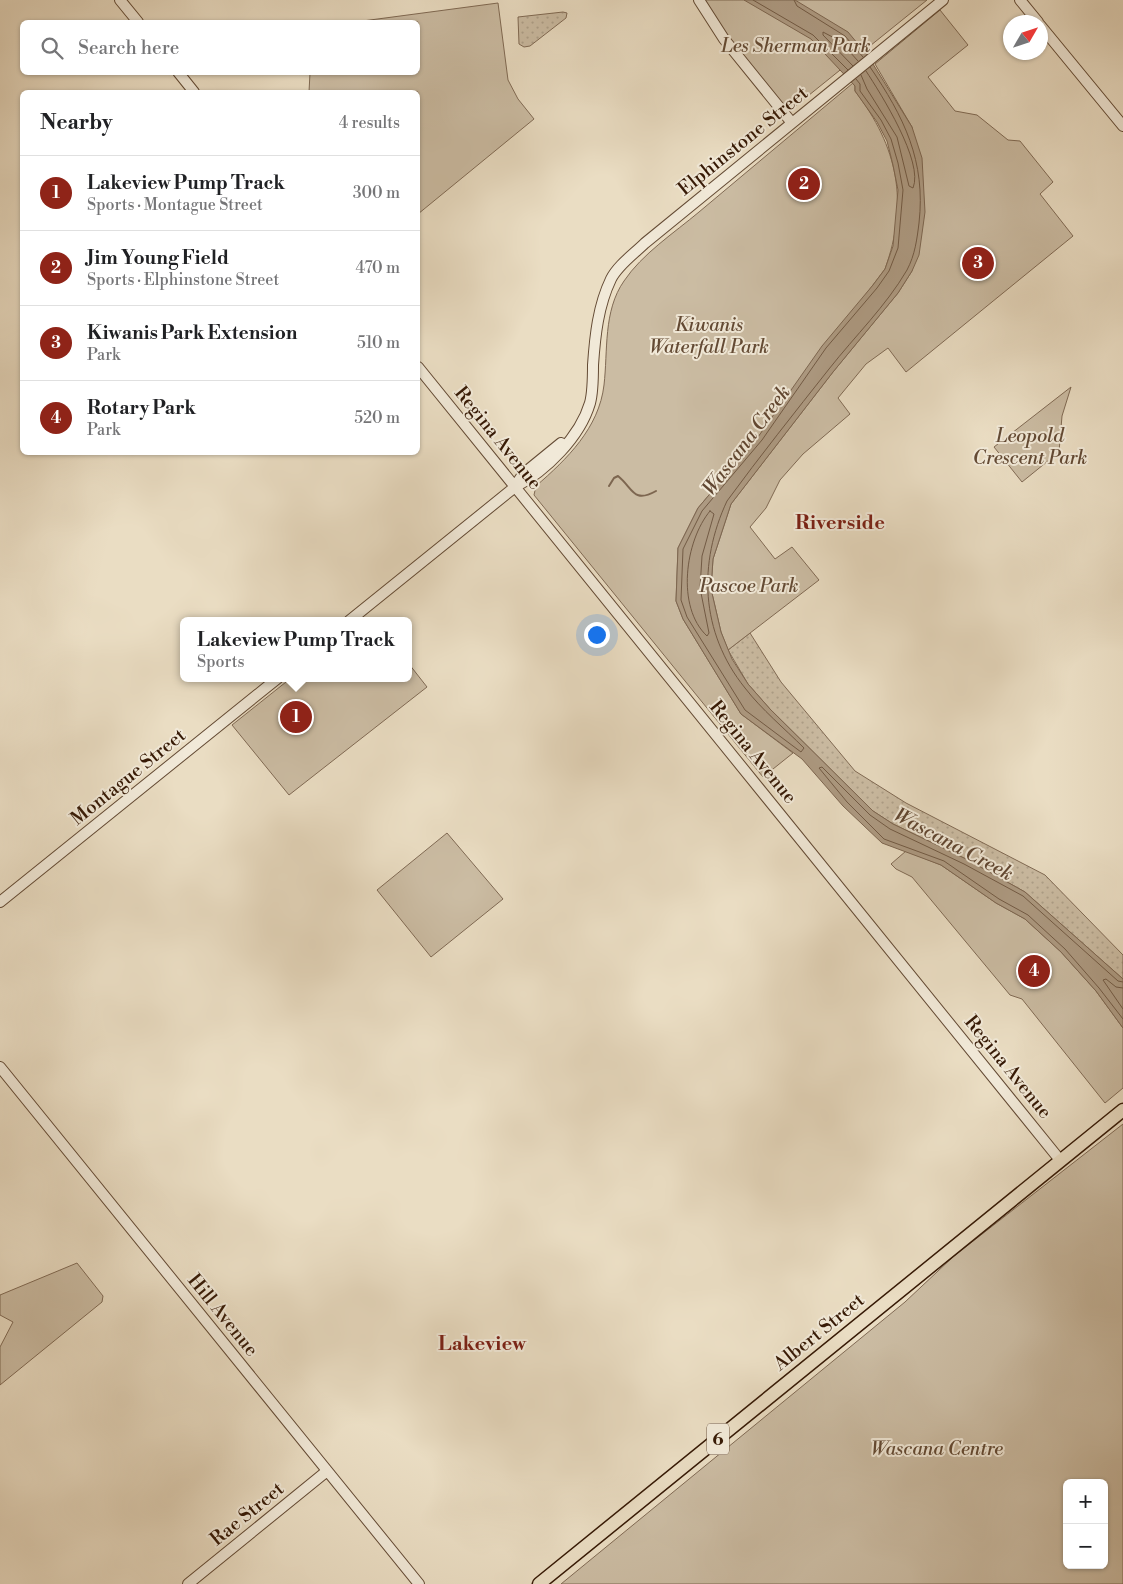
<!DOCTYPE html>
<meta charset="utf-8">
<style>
:root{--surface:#fff;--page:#f6f6f6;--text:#202124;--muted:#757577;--line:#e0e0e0;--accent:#8f2418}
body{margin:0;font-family:"Libre Bodoni",serif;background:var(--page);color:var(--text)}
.controls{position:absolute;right:15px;bottom:15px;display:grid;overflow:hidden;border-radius:8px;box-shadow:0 1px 4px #0004}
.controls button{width:45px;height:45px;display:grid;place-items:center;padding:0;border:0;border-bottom:1px solid var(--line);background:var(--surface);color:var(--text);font:25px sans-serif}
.compass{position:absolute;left:1003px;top:15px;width:45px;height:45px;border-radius:50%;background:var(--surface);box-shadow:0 1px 4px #0004;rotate:51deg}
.you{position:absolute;left:596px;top:634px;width:18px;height:18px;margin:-12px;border:4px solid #fff;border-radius:50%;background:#1a73e8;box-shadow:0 0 0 8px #1a73e833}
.badge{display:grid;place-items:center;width:32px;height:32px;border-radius:50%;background:var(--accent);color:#fff;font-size:16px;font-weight:700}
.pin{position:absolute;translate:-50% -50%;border:2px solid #fff;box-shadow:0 1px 5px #0006}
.popup{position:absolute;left:180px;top:617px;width:232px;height:65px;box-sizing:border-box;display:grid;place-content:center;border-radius:8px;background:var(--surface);filter:drop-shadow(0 1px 4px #0005);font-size:16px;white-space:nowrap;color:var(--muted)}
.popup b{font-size:19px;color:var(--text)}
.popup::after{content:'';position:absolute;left:50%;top:100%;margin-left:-10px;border:10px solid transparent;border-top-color:var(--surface)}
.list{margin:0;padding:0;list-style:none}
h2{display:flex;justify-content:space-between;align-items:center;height:65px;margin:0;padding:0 20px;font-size:21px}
h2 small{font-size:16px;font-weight:400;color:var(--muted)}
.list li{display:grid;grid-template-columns:32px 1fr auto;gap:15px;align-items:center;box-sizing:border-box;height:75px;padding:0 20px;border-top:1px solid var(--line)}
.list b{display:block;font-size:19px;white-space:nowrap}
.list p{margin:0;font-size:16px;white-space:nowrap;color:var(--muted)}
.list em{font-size:16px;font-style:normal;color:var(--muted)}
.icon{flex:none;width:28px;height:28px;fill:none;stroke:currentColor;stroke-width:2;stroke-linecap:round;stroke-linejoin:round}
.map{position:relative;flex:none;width:1123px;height:1584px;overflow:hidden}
.search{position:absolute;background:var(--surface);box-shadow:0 1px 4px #0004;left:20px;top:20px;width:400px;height:55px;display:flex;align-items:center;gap:12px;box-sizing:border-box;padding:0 18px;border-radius:8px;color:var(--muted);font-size:19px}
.panel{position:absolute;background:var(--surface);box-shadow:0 1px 4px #0004;left:20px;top:90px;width:400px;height:365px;border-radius:8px}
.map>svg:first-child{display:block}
.grass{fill:url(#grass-dots);stroke:#806a54}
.green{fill:#cbbca3;stroke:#806a54;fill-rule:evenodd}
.water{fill:#ad9a82;stroke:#7d6650}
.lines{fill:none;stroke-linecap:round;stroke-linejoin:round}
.shore{stroke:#725a44;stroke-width:1}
.stream{stroke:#7d6650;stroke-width:2}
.minor-casing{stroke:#634a34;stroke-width:12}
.major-casing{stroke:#361905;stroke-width:15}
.minor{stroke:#f1e9d8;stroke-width:10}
.major{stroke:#eaddc3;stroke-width:12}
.labels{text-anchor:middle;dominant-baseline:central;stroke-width:4;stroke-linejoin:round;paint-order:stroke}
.shield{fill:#f1e9d8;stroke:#6e5744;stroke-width:1}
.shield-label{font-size:18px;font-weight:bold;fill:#361905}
.park-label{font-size:19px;font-style:italic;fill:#634a34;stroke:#f1e9d8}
.street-label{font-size:19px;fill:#361905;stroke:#f1e9d8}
.water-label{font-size:20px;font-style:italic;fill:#604631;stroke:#f1e9d8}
.neighbourhood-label{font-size:20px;font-weight:bold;fill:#7a1f14;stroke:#f1e9d8}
</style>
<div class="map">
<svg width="1123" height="1584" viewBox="0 0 1123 1584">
<defs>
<pattern id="grass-dots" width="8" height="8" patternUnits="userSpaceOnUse" patternTransform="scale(1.25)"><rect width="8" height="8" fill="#cbbca3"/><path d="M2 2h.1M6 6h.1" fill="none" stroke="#afa18b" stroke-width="1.8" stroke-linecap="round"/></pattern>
</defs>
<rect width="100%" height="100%" fill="#eaddc3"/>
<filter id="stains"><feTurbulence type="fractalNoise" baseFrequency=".004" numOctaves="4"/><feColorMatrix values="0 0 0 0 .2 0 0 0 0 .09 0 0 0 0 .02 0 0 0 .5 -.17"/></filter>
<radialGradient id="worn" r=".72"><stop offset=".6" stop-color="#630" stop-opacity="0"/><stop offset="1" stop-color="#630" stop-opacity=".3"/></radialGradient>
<!-- grass -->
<path class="grass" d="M 563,12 L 567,13 L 566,18 L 530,46 L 524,47 L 519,44 L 518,17 Z
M 750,633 L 781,682 L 855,771 L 906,803 L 1045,875 L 1123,955 L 1123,979 L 1025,892 L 966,859 L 893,824 L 873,811 L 770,709 L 748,684 L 728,650 Z"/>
<!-- green -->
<path class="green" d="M 705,0 L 927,0 L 788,112 C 760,76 726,41 705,0 Z
M 498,3 L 508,80 L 518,99 L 534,119 L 418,214 L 418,92 L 309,92 L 310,73 L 418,72 L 418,22 L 355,22 Z
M 940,10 L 968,45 L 928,77 L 955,111 L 977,115 L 1008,140 L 1020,141 L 1053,182 L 1040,194 L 1073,236 L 906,372 L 888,348 L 866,364 L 838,398 L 850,414 L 803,454 L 780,480 L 766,508 L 750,527 L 775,559 L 792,547 L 819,580 L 728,650 L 721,632 L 711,589 L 713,559 L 731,504 L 833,372 L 898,293 L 912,271 L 912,127 L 875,64 Z
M 853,83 L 855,86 L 855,91 C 898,147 909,202 885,269 L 758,437 L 698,508 L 678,548 L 676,601 L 683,619 L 741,714 L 793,753 L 763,777 L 534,495 L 536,486 C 567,459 599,428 604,385 C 608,351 603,311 624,281 C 642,254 674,233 699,212 C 750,169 802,126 853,83 Z
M 1071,387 L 1062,416 L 1059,452 L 1022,482 L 994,447 Z
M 409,664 L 427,687 L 289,795 L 232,725 L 291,678 L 408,678 Z
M 447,833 L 503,899 L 431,957 L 377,890 Z
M 906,851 L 941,865 L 996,903 L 1025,919 L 1061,952 L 1096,991 L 1123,1028 L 1123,1088 L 1105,1103 L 1022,999 L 1010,995 L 912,877 L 896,869 L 891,864 Z
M 1123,1124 L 1123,1584 L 561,1584 L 905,1302 L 954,1256 ZM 1067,1483 L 1104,1483 L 1104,1565 L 1067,1565 Z
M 77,1263 L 103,1296 L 102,1302 L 0,1385 L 0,1347 L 13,1322 L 0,1315 L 0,1295 Z"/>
<!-- water -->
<path class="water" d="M 744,0 L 795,0 L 848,32 L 868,56 L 912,127 L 922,158 L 925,212 L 919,255 L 912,271 L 898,293 L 833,372 L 731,504 L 713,559 L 711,589 L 721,632 L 732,659 L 748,684 L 770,709 L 873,811 L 893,824 L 966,859 L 1025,892 L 1123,979 L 1123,1028 L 1096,991 L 1061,952 L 1025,919 L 996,903 L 941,865 L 882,843 L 843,806 L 802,759 L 741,714 L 683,619 L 676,601 L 678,548 L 698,508 L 758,437 L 822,346 L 873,285 L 885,269 L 893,246 L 898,190 L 893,165 L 887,141 L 877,122 L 855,91 L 855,86 L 811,39 Z"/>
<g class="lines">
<!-- shore -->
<path class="shore" d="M 753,0 L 813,35 L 848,70
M 794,0 L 797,6 L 845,36 L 863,57
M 853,66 L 823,35 L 823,32 L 840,41 L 858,61
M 861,75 L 867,89 L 897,137 L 909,186 L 913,188 C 924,162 881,94 866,71
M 856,79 L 860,84 L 860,91 L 881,120 L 891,139 L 898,163 L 903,190 L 898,248 L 889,271 L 877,288 L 826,348 L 762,440 L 702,511 L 683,549 L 681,600 L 687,617 L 745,710 L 801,752 L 804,748 C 784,728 762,710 745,688 C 700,632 698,563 727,501 C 760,456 795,412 829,369 C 855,336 886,306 907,270 C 915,255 917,239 919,223 C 926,161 904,117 870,67
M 710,511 L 714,514 L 702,556 L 700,588 L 709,633 L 707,636 C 676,607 685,541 710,511 Z
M 1123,982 L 1118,981 L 1023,896 L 964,864 L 890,829 L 870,815 L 822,767 L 819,768 L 847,802 L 884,839 L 944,861 L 999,899 L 1028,915 L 1065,949 L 1099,988 L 1123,1019
M 1123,988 L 1116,987 L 1106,979 L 1103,980 L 1123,1009"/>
<!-- stream -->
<path class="stream" d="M 609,486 L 614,478 L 618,476 C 633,488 633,504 656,491
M 776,589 L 778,592"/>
<defs>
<path id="minor" d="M 120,0 L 138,22
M 699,0 L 724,39 L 792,123
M 1020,0 L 1038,22
M 1040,25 L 1123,126
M 178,72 L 194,92
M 418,367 L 1060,1160
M 515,486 L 523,474 L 561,443
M 349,621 L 515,487 C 546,471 580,437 590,403 C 593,392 593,377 593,365 C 595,336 598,306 611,279 C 618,265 634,254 645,243 L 943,0
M 0,902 L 278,678
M 0,1067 L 419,1584
M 188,1584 L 327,1471"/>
<path id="major" d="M 539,1584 L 1123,1110"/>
</defs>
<!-- minor casing -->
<use href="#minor" class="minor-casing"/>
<!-- major casing -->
<use href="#major" class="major-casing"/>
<!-- minor -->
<use href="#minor" class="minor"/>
<!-- major -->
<use href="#major" class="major"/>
</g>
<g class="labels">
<!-- shield labels -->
<rect class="shield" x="707" y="1423.5" width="22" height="31" rx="4"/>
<g class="shield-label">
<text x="718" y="1439">6</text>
</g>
<!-- park labels -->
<g class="park-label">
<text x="796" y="46">Les Sherman Park</text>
<text x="709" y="325">Kiwanis<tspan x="709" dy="22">Waterfall Park</tspan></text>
<text x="1030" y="436">Leopold<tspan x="1030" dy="22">Crescent Park</tspan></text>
<text x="749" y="586">Pascoe Park</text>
<text x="937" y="1449">Wascana Centre</text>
</g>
<!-- street labels -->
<g class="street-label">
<text transform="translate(743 141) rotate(-39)">Elphinstone Street</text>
<text transform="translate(498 438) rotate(51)">Regina Avenue</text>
<text transform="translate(753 752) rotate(51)">Regina Avenue</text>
<text transform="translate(128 777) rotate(-39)">Montague Street</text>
<text transform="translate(1008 1067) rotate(51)">Regina Avenue</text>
<text transform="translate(223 1315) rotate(51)">Hill Avenue</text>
<text transform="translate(819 1332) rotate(-39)">Albert Street</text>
<text transform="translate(247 1514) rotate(-39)">Rae Street</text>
</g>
<!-- water labels -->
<g class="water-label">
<text transform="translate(747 441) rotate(-53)">Wascana Creek</text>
<text transform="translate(953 845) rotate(28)">Wascana Creek</text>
</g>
<!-- neighbourhood labels -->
<g class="neighbourhood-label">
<text x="840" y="523">Riverside</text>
<text x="482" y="1344">Lakeview</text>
</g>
</g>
<rect width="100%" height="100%" filter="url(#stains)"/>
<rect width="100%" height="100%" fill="url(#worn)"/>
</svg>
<div class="controls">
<button>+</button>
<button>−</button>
</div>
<svg class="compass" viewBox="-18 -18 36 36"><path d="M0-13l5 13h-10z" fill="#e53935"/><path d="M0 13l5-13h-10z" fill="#757577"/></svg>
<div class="you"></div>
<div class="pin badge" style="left:296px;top:717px">1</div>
<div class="popup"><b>Lakeview Pump Track</b>Sports</div>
<div class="pin badge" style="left:804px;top:184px">2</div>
<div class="pin badge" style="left:978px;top:263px">3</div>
<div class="pin badge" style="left:1034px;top:971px">4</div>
<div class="search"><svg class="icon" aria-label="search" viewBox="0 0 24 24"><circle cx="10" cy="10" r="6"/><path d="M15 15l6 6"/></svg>Search here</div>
<section class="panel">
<h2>Nearby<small>4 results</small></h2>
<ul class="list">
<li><span class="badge">1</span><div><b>Lakeview Pump Track</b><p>Sports · Montague Street</p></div><em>300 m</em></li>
<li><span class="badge">2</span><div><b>Jim Young Field</b><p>Sports · Elphinstone Street</p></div><em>470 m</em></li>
<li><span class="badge">3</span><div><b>Kiwanis Park Extension</b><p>Park</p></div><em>510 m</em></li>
<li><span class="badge">4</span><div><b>Rotary Park</b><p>Park</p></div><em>520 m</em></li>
</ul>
</section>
</div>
